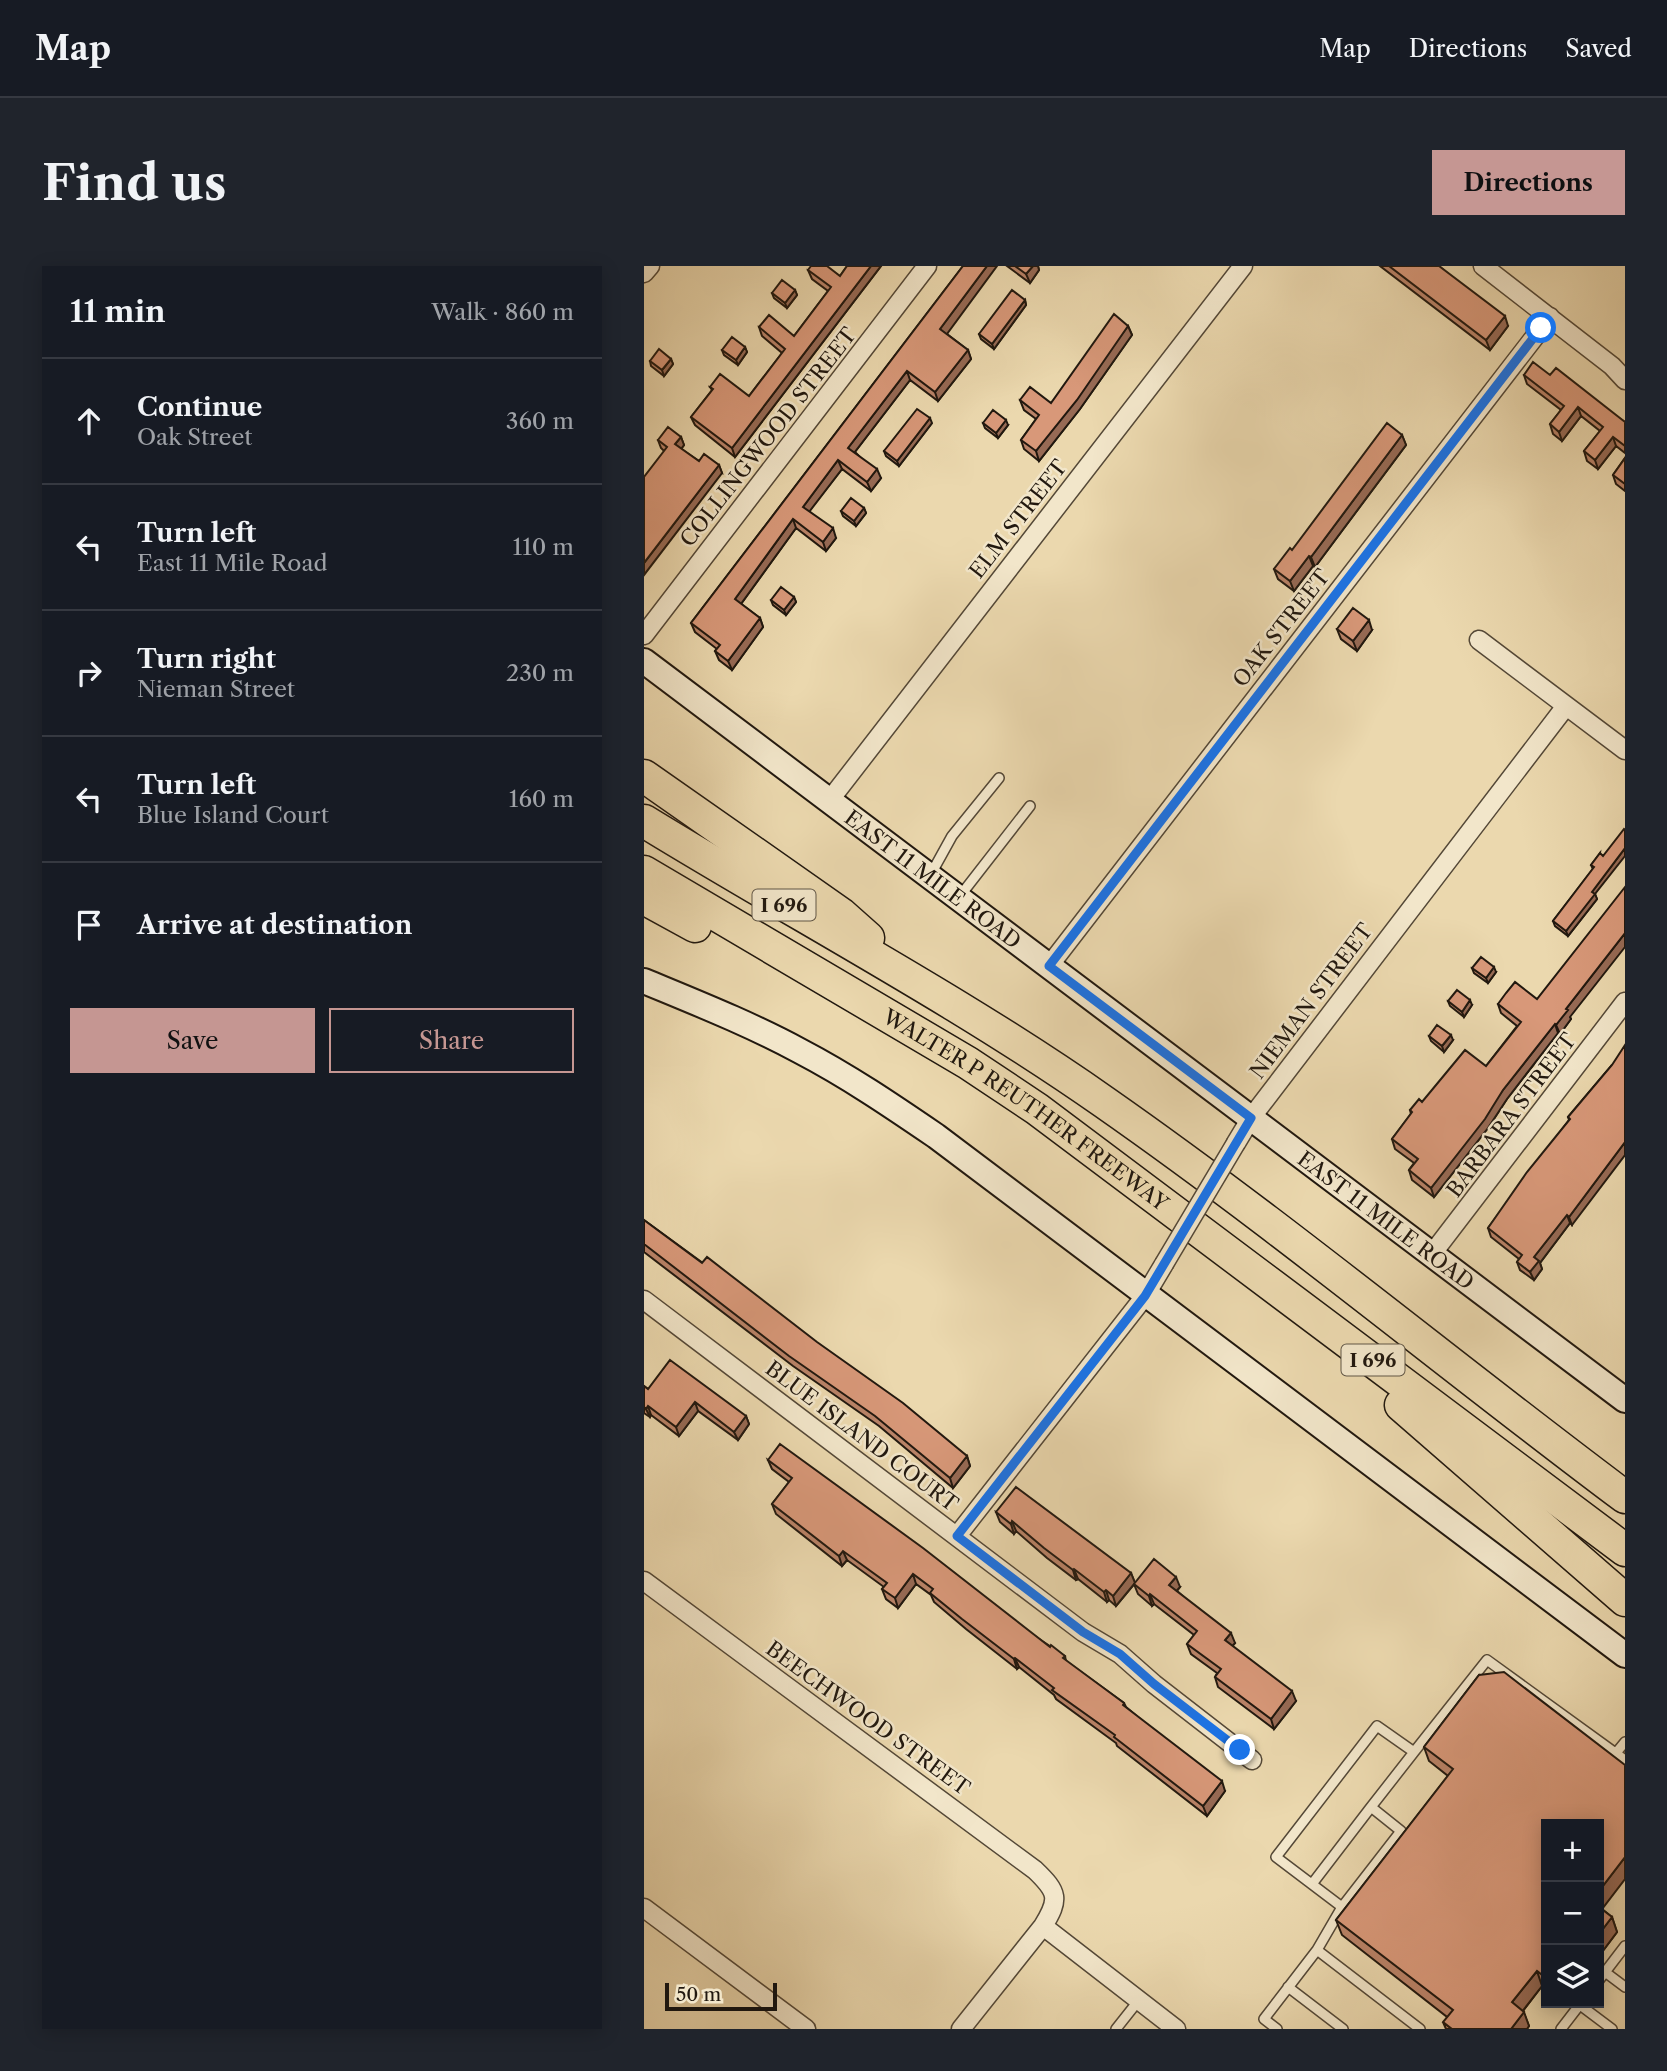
<!DOCTYPE html>
<meta charset="utf-8">
<style>
:root{--surface:#171b24;--page:#20242c;--text:#f1f3f6;--muted:#9ea1a6;--line:#363941;--accent:#c59692}
body{margin:0;font-family:"Libre Caslon Text",serif;background:var(--page);color:var(--text)}
.controls{position:absolute;right:21px;bottom:21px;display:grid;overflow:hidden;border-radius:0px;box-shadow:0 4px 18px #0003}
.controls button{width:63px;height:63px;display:grid;place-items:center;padding:0;border:0;border-bottom:2px solid var(--line);background:var(--surface);color:var(--text);font:35px sans-serif}
.scale{position:absolute;left:21px;bottom:18px;width:112px;box-sizing:border-box;padding-left:7px;border:4px solid #21180f;border-top:0;font-size:19px;line-height:24px;white-space:nowrap;color:#21180f;-webkit-text-stroke:5px #f2e6ca;paint-order:stroke}
.stop{position:absolute;width:21px;height:21px;margin:-16px;border:5px solid #1a73e8;border-radius:50%;background:#fff}
.stop.end{background:#1a73e8;border-color:#fff;box-shadow:0 2px 7px #0008}
.list{margin:0;padding:0;list-style:none}
h2{display:flex;justify-content:space-between;align-items:center;height:91px;margin:0;padding:0 28px;font-size:30px}
h2 small{font-size:23px;font-weight:400;color:var(--muted)}
.list li{display:grid;grid-template-columns:46px 1fr auto;gap:21px;align-items:center;box-sizing:border-box;height:126px;padding:0 28px;border-top:2px solid var(--line)}
.list b{display:block;font-size:26px;white-space:nowrap}
.list p{margin:0;font-size:23px;white-space:nowrap;color:var(--muted)}
.list em{font-size:23px;font-style:normal;color:var(--muted)}
.actions{display:flex;gap:14px;padding:21px 28px}
.actions a{flex:1;padding:16px 0;border:2px solid var(--accent);border-radius:0px;text-align:center;font-size:24px;color:var(--accent)}
.actions .main{background:var(--accent);color:#111}
.icon{flex:none;width:38px;height:38px;fill:none;stroke:currentColor;stroke-width:2;stroke-linecap:round;stroke-linejoin:round}
.map{position:relative;flex:none;width:981px;height:1763px;overflow:hidden;border-radius:0px}
header{display:flex;align-items:center;gap:42px;box-sizing:border-box;height:98px;padding:0 35px;background:var(--surface);border-bottom:2px solid var(--line)}
header strong{font-size:33px}
nav{display:flex;gap:38px;margin-inline-start:auto;font-size:24px}
.intro{display:flex;align-items:center;justify-content:space-between;box-sizing:border-box;height:168px;padding:0 42px}
h1{margin:0;font-size:49px}
.button{padding:18px 32px;border-radius:0px;background:var(--accent);color:#111;font-size:24px;font-weight:700}
main{display:flex;gap:42px;padding:0 42px}
aside{flex:1;background:var(--surface);border-radius:0px;box-shadow:0 4px 18px #0003}
.map>svg:first-child{display:block}
.lines{fill:none;stroke-linecap:round;stroke-linejoin:round}
.lane-casing{stroke:#544837;stroke-width:12}
.street-casing{stroke:#544837;stroke-width:21}
.secondary-casing{stroke:#21180f;stroke-width:28}
.highway-casing{stroke:#21180f;stroke-width:35}
.lane{stroke:#f2e6ca;stroke-width:9}
.street{stroke:#f2e6ca;stroke-width:18}
.secondary{stroke:#f2e6ca;stroke-width:24}
.highway{stroke:#ebd8ae;stroke-width:32}
.street-bridge-casing{stroke:#544837;stroke-width:21;stroke-linecap:butt}
.street-bridge{stroke:#f2e6ca;stroke-width:18}
.wall{fill:#ba8368;stroke:#21180f;stroke-width:2}
.shaded-wall{fill:#976a55;stroke:#21180f;stroke-width:2}
.building{fill:#d89879;stroke:#21180f;stroke-width:2}
.route{stroke:#1a73e8;stroke-width:9}
.labels{text-anchor:middle;dominant-baseline:central;stroke-width:5;stroke-linejoin:round;paint-order:stroke}
.shield{fill:#f2e6ca;stroke:#605647;stroke-width:2}
.shield-label{font-size:19px;font-weight:bold;fill:#21180f}
.street-label{font-size:21px;fill:#21180f;stroke:#f2e6ca}
</style>
<header>
<strong>Map</strong>
<nav><a>Map</a><a>Directions</a><a>Saved</a></nav>
</header>
<div class="intro"><h1>Find us</h1><a class="button">Directions</a></div>
<main>
<aside>
<h2>11 min<small>Walk · 860 m</small></h2>
<ul class="list">
<li><svg class="icon" aria-label="ahead" viewBox="0 0 24 24"><path d="M12 20V5M6 11l6-6 6 6"/></svg><div><b>Continue</b><p>Oak Street</p></div><em>360 m</em></li>
<li><svg class="icon" aria-label="left" viewBox="0 0 24 24"><path d="M17 20v-9H6M10 6l-5 5 5 5"/></svg><div><b>Turn left</b><p>East 11 Mile Road</p></div><em>110 m</em></li>
<li><svg class="icon" aria-label="right" viewBox="0 0 24 24"><path d="M7 20v-9h11M14 6l5 5-5 5"/></svg><div><b>Turn right</b><p>Nieman Street</p></div><em>230 m</em></li>
<li><svg class="icon" aria-label="left" viewBox="0 0 24 24"><path d="M17 20v-9H6M10 6l-5 5 5 5"/></svg><div><b>Turn left</b><p>Blue Island Court</p></div><em>160 m</em></li>
<li><svg class="icon" aria-label="arrive" viewBox="0 0 24 24"><path d="M6 21V4h12l-3 4 3 4H6"/></svg><div><b>Arrive at destination</b></div></li>
</ul>
<div class="actions"><a class="main">Save</a><a>Share</a></div>
</aside>
<div class="map">
<svg width="981" height="1763" viewBox="0 0 981 1763">
<rect width="100%" height="100%" fill="#ebd8ae"/>
<filter id="stains"><feTurbulence type="fractalNoise" baseFrequency=".00286" numOctaves="4"/><feColorMatrix values="0 0 0 0 .2 0 0 0 0 .09 0 0 0 0 .02 0 0 0 .5 -.17"/></filter>
<radialGradient id="worn" r=".72"><stop offset=".6" stop-color="#630" stop-opacity="0"/><stop offset="1" stop-color="#630" stop-opacity=".3"/></radialGradient>
<g class="lines">
<defs>
<path id="lane" d="M 287,608 L 308,570 L 355,512
M 316,630 L 386,540
M 972,1487 L 981,1476
M 668,1618 L 727,1541
M 698,1641 L 757,1565 L 727,1541 L 770,1486
M 673,1684 L 776,1763
M 961,1706 L 981,1721
M 955,1714 L 981,1680
M 644,1721 L 699,1763
M 936,1739 L 968,1763
M 472,1763 L 495,1734
M 633,1763 L 620,1753 L 673,1684 L 698,1641 L 632,1591 L 733,1460 L 770,1486 L 843,1394 L 981,1494
M 917,1763 L 937,1737"/>
<path id="street" d="M 839,0 L 968,100 L 981,114
M 0,7 L 6,0
M 0,369 L 283,0
M 835,374 L 981,484
M 185,535 L 599,0
M 405,700 L 906,51
M 592,877 L 607,852 L 922,440
M 788,988 L 981,736
M 0,1034 L 439,1366 L 476,1388 L 510,1418 L 608,1494
M 313,1270 L 501,1030 L 520,998
M 0,1315 L 391,1604 C 414,1626 416,1633 399,1660 L 317,1763
M 0,1642 L 162,1763
M 399,1660 L 532,1763"/>
<g id="secondary">
<path id="s1" d="M 0,395 L 981,1134"/>
<path d="M 0,715 C 53,737 106,758 156,785 C 204,810 248,840 292,870 L 981,1389"/>
</g>
<g id="highway">
<path d="M 0,510 L 197,648 L 224,672"/>
<path d="M 0,555 C 153,649 313,733 460,836 C 639,961 807,1101 981,1231"/>
<path id="s2" d="M 0,606 L 324,797 L 393,843 L 981,1284"/>
<path d="M 0,632 L 51,660"/>
<path d="M 757,1139 L 981,1334"/>
</g>
</defs>
<!-- lane casing -->
<use href="#lane" class="lane-casing"/>
<!-- street casing -->
<use href="#street" class="street-casing"/>
<!-- secondary casing -->
<use href="#secondary" class="secondary-casing"/>
<!-- highway casing -->
<use href="#highway" class="highway-casing"/>
<!-- lane -->
<use href="#lane" class="lane"/>
<!-- street -->
<use href="#street" class="street"/>
<!-- secondary -->
<use href="#secondary" class="secondary"/>
<!-- highway -->
<use href="#highway" class="highway"/>
<defs>
<path id="street-bridge" d="M 520,998 L 592,877"/>
</defs>
<!-- street-bridge casing -->
<use href="#street-bridge" class="street-bridge-casing"/>
<!-- street-bridge -->
<use href="#street-bridge" class="street-bridge"/>
</g>
<!-- wall -->
<path class="wall" d="M 203,0 L 237,0 L 91,191 L 51,159 L 47,151 L 68,124 L 66,121 L 105,130 L 138,87 L 118,70 L 115,61 L 150,70 L 184,25 L 168,13 L 164,4 L 196,10 Z
M 319,0 L 303,68 L 324,84 L 327,93 L 294,135 L 266,114 L 211,186 L 237,212 L 227,225 L 198,203 L 165,245 L 192,272 L 182,285 L 152,262 L 97,338 L 116,352 L 119,361 L 88,404 L 75,394 L 71,385 L 73,383 L 51,366 L 47,357 Z
M 363,0 L 394,0 L 395,4 L 386,17 Z
M 736,0 L 795,0 L 864,60 L 846,84 Z
M 151,24 L 153,29 L 143,42 L 130,32 L 128,27 Z
M 381,34 L 382,39 L 350,83 L 337,73 L 335,68 Z
M 484,60 L 488,69 L 436,143 L 395,195 L 380,183 L 377,174 L 392,153 L 380,144 L 376,134 L 407,137 Z
M 101,81 L 103,86 L 94,99 L 80,89 L 78,84 Z
M 27,93 L 29,98 L 20,110 L 7,100 L 6,95 Z
M 880,109 L 906,109 L 981,156 L 981,187 L 972,180 L 954,203 L 943,195 L 940,185 L 956,165 L 937,150 L 918,175 L 909,168 L 906,158 L 917,144 L 883,118 Z
M 288,157 L 255,200 L 242,190 L 240,185 Z
M 339,157 L 364,159 L 354,172 L 341,162 Z
M 758,169 L 762,179 L 671,301 L 669,300 L 650,325 L 634,313 L 630,303 Z
M 37,171 L 40,179 L 37,183 L 55,195 L 75,199 L 78,207 L 20,185 L 17,182 L 14,174 Z
M 981,192 L 981,225 L 972,218 L 969,209 Z
M 220,242 L 222,247 L 212,260 L 199,250 L 197,245 Z
M 150,331 L 152,336 L 142,349 L 129,339 L 127,334 Z
M 693,363 L 728,364 L 713,385 L 697,373 Z
M 956,587 L 951,628 L 953,633 L 924,670 L 911,660 L 909,655 L 949,603 L 947,599 Z
M 828,702 L 852,706 L 844,717 L 830,707 Z
M 893,733 L 926,751 L 927,753 L 916,768 L 914,767 L 863,833 L 844,862 L 790,931 L 768,914 L 765,904 L 770,897 L 751,883 L 748,873 L 767,848 L 766,844 L 778,836 L 842,800 L 873,760 L 857,747 L 854,738 Z
M 804,735 L 828,739 L 820,751 L 806,740 Z
M 785,770 L 809,774 L 800,786 L 787,775 Z
M 968,799 L 928,959 L 926,957 L 896,997 L 898,1003 L 890,1014 L 876,1004 L 873,996 L 875,993 L 847,971 L 844,962 L 925,854 L 924,851 Z
M 0,954 L 323,1190 L 326,1200 L 309,1222 L 235,1160 L 149,1100 L 0,986 Z
M 0,1120 L 4,1123 L 102,1150 L 105,1158 L 94,1174 L 54,1145 L 35,1170 L 7,1149 L 6,1151 L 0,1147 Z
M 124,1194 L 421,1390 L 422,1395 L 480,1437 L 482,1441 L 581,1525 L 563,1550 L 473,1480 L 472,1477 L 412,1433 L 410,1429 L 375,1401 L 373,1403 L 322,1363 L 290,1336 L 287,1329 L 272,1318 L 254,1342 L 242,1333 L 238,1323 L 240,1321 L 203,1294 L 198,1300 L 132,1248 L 128,1238 L 145,1216 L 128,1203 Z
M 352,1246 L 487,1307 L 491,1317 L 472,1340 L 465,1334 L 463,1336 L 434,1313 L 432,1314 L 403,1292 L 372,1265 L 370,1268 L 356,1256 Z
M 490,1318 L 536,1321 L 533,1325 L 591,1377 L 588,1380 L 652,1435 L 630,1463 L 574,1421 L 571,1411 L 573,1407 L 547,1388 L 543,1378 L 550,1369 L 510,1338 L 508,1340 L 494,1328 Z
M 835,1409 L 958,1643 L 968,1651 L 973,1666 L 955,1690 L 902,1558 L 902,1723 L 898,1720 L 879,1745 L 885,1760 L 883,1763 L 808,1763 L 803,1751 L 698,1669 L 692,1654 L 804,1510 L 785,1495 L 780,1481 Z
M 799,1756 L 808,1763 L 802,1763 Z"/>
<!-- shaded-wall -->
<path class="shaded-wall" d="M 227,0 L 237,0 L 91,191 L 88,182 Z
M 343,0 L 353,0 L 300,72 L 296,63 Z
M 389,0 L 394,0 L 395,4 L 386,17 L 382,8 Z
M 151,24 L 153,29 L 143,42 L 141,37 Z
M 381,34 L 382,39 L 350,83 L 348,78 Z
M 861,50 L 864,60 L 846,84 L 842,74 Z
M 484,60 L 488,69 L 436,143 L 395,195 L 392,185 Z
M 101,81 L 103,86 L 94,99 L 92,94 Z
M 324,84 L 327,93 L 294,135 L 291,126 Z
M 27,93 L 29,98 L 20,110 L 18,104 Z
M 263,105 L 266,114 L 207,191 L 204,182 Z
M 934,141 L 937,150 L 918,175 L 915,166 Z
M 286,152 L 288,157 L 255,200 L 253,195 Z
M 362,154 L 364,159 L 354,172 L 352,167 Z
M 758,169 L 762,179 L 671,301 L 667,291 Z
M 37,171 L 40,179 L 34,187 L 31,178 Z
M 969,171 L 972,180 L 954,203 L 951,194 Z
M 194,194 L 198,203 L 162,250 L 159,241 Z
M 75,199 L 78,207 L 0,309 L 0,297 Z
M 233,203 L 237,212 L 227,225 L 223,216 Z
M 220,242 L 222,247 L 212,260 L 210,255 Z
M 149,253 L 152,262 L 94,342 L 91,333 Z
M 189,262 L 192,272 L 182,285 L 179,276 Z
M 665,290 L 669,300 L 650,325 L 646,315 Z
M 150,331 L 152,336 L 142,349 L 140,344 Z
M 116,352 L 119,361 L 88,404 L 84,395 Z
M 725,354 L 728,364 L 713,385 L 709,375 Z
M 981,582 L 981,590 L 951,628 L 953,633 L 924,670 L 922,665 L 948,626 Z
M 981,667 L 981,681 L 926,751 L 927,753 L 916,768 L 912,759 L 922,743 Z
M 850,701 L 852,706 L 844,717 L 842,712 Z
M 826,734 L 828,739 L 820,751 L 818,746 Z
M 911,758 L 914,767 L 863,833 L 844,862 L 790,931 L 787,922 L 859,824 Z
M 807,769 L 809,774 L 800,786 L 798,780 Z
M 981,876 L 981,889 L 928,959 L 925,951 Z
M 923,949 L 926,957 L 896,997 L 898,1003 L 890,1014 L 886,1006 L 890,991 Z
M 51,1136 L 54,1145 L 35,1170 L 32,1161 Z
M 4,1140 L 7,1149 L 6,1151 L 2,1143 Z
M 102,1150 L 105,1158 L 94,1174 L 90,1166 Z
M 323,1190 L 326,1200 L 309,1222 L 306,1212 Z
M 368,1255 L 372,1265 L 370,1268 L 367,1258 Z
M 199,1285 L 203,1294 L 198,1300 L 195,1290 Z
M 430,1303 L 434,1313 L 432,1314 L 429,1304 Z
M 487,1307 L 491,1317 L 472,1340 L 469,1330 Z
M 269,1308 L 272,1318 L 254,1342 L 251,1332 Z
M 532,1311 L 536,1321 L 529,1329 L 525,1319 Z
M 462,1324 L 465,1334 L 463,1336 L 460,1326 Z
M 506,1328 L 510,1338 L 508,1340 L 505,1330 Z
M 587,1367 L 591,1377 L 585,1384 L 581,1374 Z
M 371,1392 L 375,1401 L 373,1403 L 370,1393 Z
M 648,1425 L 652,1435 L 630,1463 L 627,1453 Z
M 578,1515 L 581,1525 L 563,1550 L 559,1540 Z
M 981,1591 L 981,1613 L 955,1647 L 955,1625 Z
M 968,1651 L 973,1666 L 955,1690 L 955,1668 Z
M 893,1705 L 898,1720 L 874,1751 L 868,1736 Z
M 880,1746 L 885,1760 L 883,1763 L 867,1763 Z"/>
<!-- building -->
<path class="building" d="M 167,0 L 183,0 L 196,10 L 203,0 L 227,0 L 88,182 L 47,151 L 69,123 L 66,121 L 76,108 L 105,130 L 141,83 L 115,61 L 125,49 L 150,70 L 187,21 L 164,4 Z
M 319,0 L 343,0 L 296,63 L 324,84 L 291,126 L 263,105 L 204,182 L 233,203 L 223,216 L 194,194 L 159,241 L 189,262 L 179,276 L 149,253 L 91,333 L 116,352 L 84,395 L 71,385 L 76,379 L 47,357 Z
M 371,0 L 389,0 L 382,8 Z
M 745,0 L 795,0 L 861,50 L 842,74 Z
M 138,14 L 151,24 L 141,37 L 128,27 Z
M 368,24 L 381,34 L 348,78 L 335,68 Z
M 470,48 L 484,60 L 433,134 L 392,185 L 377,174 L 395,149 L 376,134 L 386,121 L 407,137 Z
M 88,71 L 101,81 L 92,94 L 78,84 Z
M 15,83 L 27,93 L 18,104 L 6,95 Z
M 889,96 L 906,109 L 912,102 L 981,156 L 981,180 L 969,171 L 951,194 L 940,185 L 959,161 L 934,141 L 915,166 L 906,158 L 920,140 L 880,109 Z
M 273,143 L 286,152 L 253,195 L 240,185 Z
M 349,144 L 362,154 L 352,167 L 339,157 Z
M 743,157 L 758,169 L 667,291 L 665,290 L 646,315 L 630,303 L 646,282 L 648,284 Z
M 24,161 L 37,171 L 31,178 L 55,195 L 60,188 L 75,199 L 0,297 L 0,211 L 23,181 L 14,174 Z
M 981,192 L 981,218 L 969,209 Z
M 207,232 L 220,242 L 210,255 L 197,245 Z
M 137,321 L 150,331 L 140,344 L 127,334 Z
M 709,342 L 725,354 L 709,375 L 693,363 Z
M 980,563 L 981,564 L 981,582 L 948,626 L 951,628 L 922,665 L 909,655 L 950,601 L 947,599 L 956,587 L 959,590 Z
M 981,621 L 981,667 L 922,743 L 924,744 L 912,759 L 911,758 L 859,824 L 841,853 L 787,922 L 765,904 L 774,893 L 748,873 L 768,846 L 766,844 L 775,833 L 778,836 L 821,784 L 842,800 L 877,756 L 854,738 L 862,727 L 871,716 L 893,733 Z
M 837,691 L 850,701 L 842,712 L 828,702 Z
M 813,724 L 826,734 L 818,746 L 804,735 Z
M 793,759 L 807,769 L 798,780 L 785,770 Z
M 981,779 L 981,876 L 925,951 L 923,949 L 890,991 L 895,995 L 886,1006 L 873,996 L 878,989 L 844,962 L 883,906 L 926,853 L 924,851 L 968,799 Z
M 0,954 L 58,997 L 63,991 L 173,1076 L 259,1137 L 323,1190 L 306,1212 L 231,1150 L 145,1090 L 0,978 Z
M 26,1094 L 102,1150 L 90,1166 L 51,1136 L 32,1161 L 4,1140 L 2,1143 L 0,1141 L 0,1120 L 4,1123 Z
M 136,1178 L 279,1282 L 406,1381 L 407,1379 L 421,1390 L 419,1392 L 480,1437 L 479,1439 L 578,1515 L 559,1540 L 470,1471 L 471,1469 L 408,1424 L 410,1422 L 371,1392 L 370,1393 L 318,1353 L 286,1327 L 289,1323 L 269,1308 L 251,1332 L 238,1323 L 243,1317 L 199,1285 L 195,1290 L 128,1238 L 148,1212 L 124,1194 Z
M 372,1221 L 487,1307 L 469,1330 L 462,1324 L 460,1326 L 430,1303 L 429,1304 L 400,1282 L 368,1255 L 367,1258 L 352,1246 Z
M 510,1293 L 532,1311 L 525,1319 L 587,1367 L 581,1374 L 648,1425 L 627,1453 L 571,1411 L 577,1403 L 543,1378 L 553,1365 L 506,1328 L 505,1330 L 490,1318 Z
M 860,1406 L 981,1499 L 981,1591 L 955,1625 L 955,1558 L 902,1558 L 902,1712 L 893,1705 L 868,1736 L 880,1746 L 867,1763 L 808,1763 L 799,1756 L 809,1744 L 692,1654 L 809,1503 L 780,1481 L 835,1409 Z
M 955,1641 L 968,1651 L 955,1668 Z"/>
<g class="lines">
<!-- route -->
<path class="route" d="M 596,1484 L 510,1418 L 476,1388 L 439,1366 L 313,1270 L 501,1030 L 607,852 L 405,700 L 897,62"/>
</g>
<g class="labels">
<!-- shield labels -->
<g class="shield">
<rect x="108.5" y="623.5" width="63" height="31" rx="5"/>
<rect x="697.5" y="1078.5" width="63" height="31" rx="5"/>
</g>
<g class="shield-label">
<text x="140" y="639">I 696</text>
<text x="729" y="1094">I 696</text>
</g>
<!-- street labels -->
<g class="street-label">
<text transform="translate(124 171) rotate(-52)">COLLINGWOOD STREET</text>
<text transform="translate(374 253) rotate(-52)">ELM STREET</text>
<text transform="translate(637 362) rotate(-52)">OAK STREET</text>
<text stroke="none"><textPath href="#s1" startOffset="362">EAST 11 MILE ROAD</textPath></text>
<text transform="translate(667 735) rotate(-53)">NIEMAN STREET</text>
<text stroke="none"><textPath href="#s2" startOffset="450">WALTER P REUTHER FREEWAY</textPath></text>
<text transform="translate(867 849) rotate(-53)">BARBARA STREET</text>
<text stroke="none"><textPath href="#s1" startOffset="929">EAST 11 MILE ROAD</textPath></text>
<text transform="translate(218 1170) rotate(37)">BLUE ISLAND COURT</text>
<text transform="translate(224 1452) rotate(36)">BEECHWOOD STREET</text>
</g>
</g>
<rect width="100%" height="100%" filter="url(#stains)"/>
<rect width="100%" height="100%" fill="url(#worn)"/>
</svg>
<div class="controls">
<button>+</button>
<button>−</button>
<button><svg class="icon" aria-label="layers" viewBox="0 0 24 24"><path d="M12 4l9 5-9 5-9-5zM3 14l9 5 9-5"/></svg></button>
</div>
<div class="scale">50 m</div>
<div class="stop" style="left:897px;top:62px"></div>
<div class="stop end" style="left:596px;top:1484px"></div>
</div>
</main>
